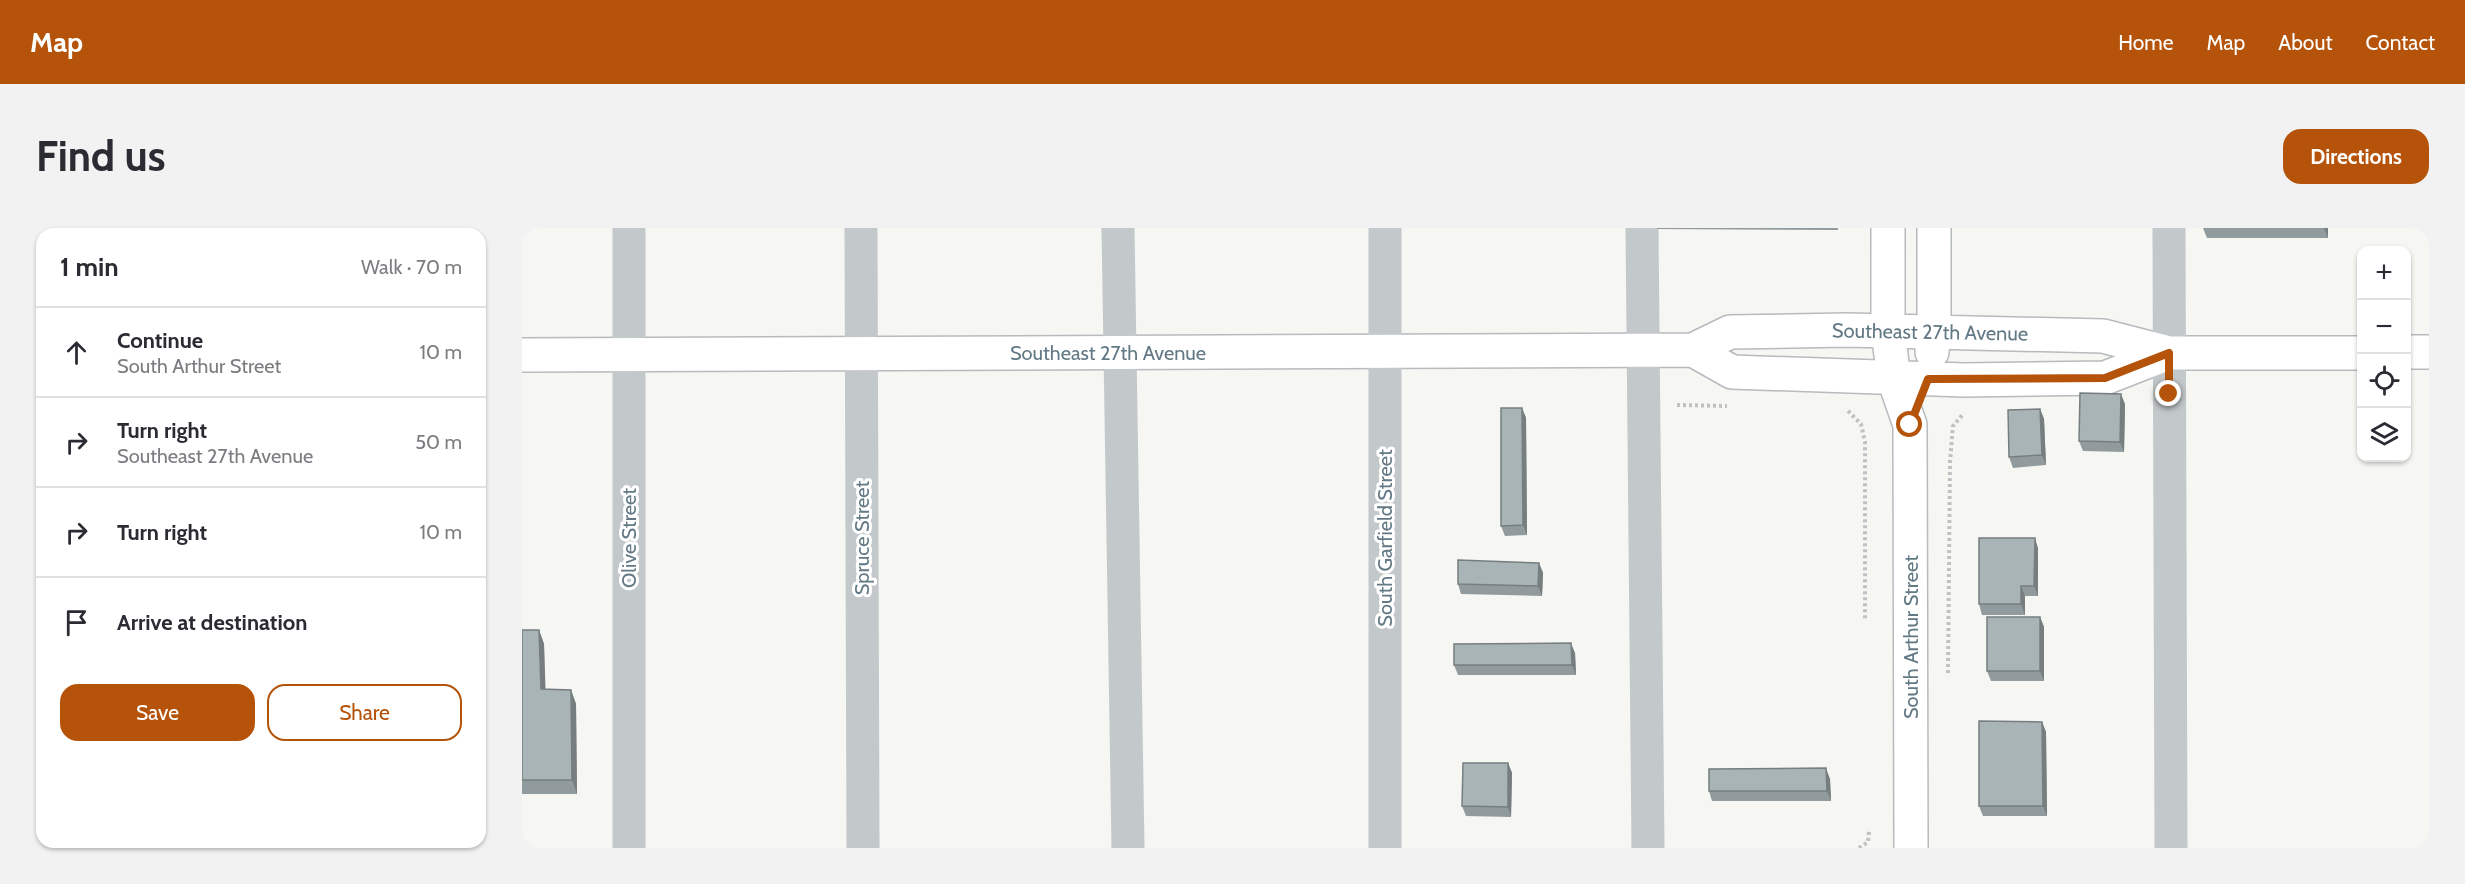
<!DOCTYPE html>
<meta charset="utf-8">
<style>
:root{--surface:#fff;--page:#f2f2f3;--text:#2b2b33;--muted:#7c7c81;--line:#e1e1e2;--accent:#b45309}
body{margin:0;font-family:Cabin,sans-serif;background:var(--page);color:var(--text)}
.controls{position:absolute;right:18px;top:18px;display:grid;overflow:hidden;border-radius:12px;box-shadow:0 2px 4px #0004}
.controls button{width:54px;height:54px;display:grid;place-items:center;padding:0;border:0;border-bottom:2px solid var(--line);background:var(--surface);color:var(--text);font:30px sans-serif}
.stop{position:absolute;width:18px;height:18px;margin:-14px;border:4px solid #b45309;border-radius:50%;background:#fff}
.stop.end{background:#b45309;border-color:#fff;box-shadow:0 2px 6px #0008}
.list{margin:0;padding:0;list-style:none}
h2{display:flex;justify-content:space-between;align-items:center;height:78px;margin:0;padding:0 24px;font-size:26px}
h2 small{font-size:20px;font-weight:400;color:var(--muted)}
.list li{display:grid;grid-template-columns:39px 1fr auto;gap:18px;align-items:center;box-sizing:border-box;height:90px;padding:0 24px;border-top:2px solid var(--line)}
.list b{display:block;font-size:22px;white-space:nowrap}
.list p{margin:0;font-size:20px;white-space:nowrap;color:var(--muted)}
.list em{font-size:20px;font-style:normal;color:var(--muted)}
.actions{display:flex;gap:12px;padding:18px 24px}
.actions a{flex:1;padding:14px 0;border:2px solid var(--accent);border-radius:18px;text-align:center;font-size:21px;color:var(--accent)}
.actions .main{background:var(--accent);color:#fff}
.icon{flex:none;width:33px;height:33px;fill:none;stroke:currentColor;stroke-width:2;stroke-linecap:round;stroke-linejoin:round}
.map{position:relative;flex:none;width:1907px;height:620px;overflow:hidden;border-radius:18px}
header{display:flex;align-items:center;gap:36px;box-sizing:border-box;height:84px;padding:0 30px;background:var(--accent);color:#fff}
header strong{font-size:28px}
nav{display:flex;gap:33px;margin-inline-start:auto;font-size:21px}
.intro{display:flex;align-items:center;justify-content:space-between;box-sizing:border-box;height:144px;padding:0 36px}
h1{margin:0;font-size:42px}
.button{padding:15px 27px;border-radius:18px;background:var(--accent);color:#fff;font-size:21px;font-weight:700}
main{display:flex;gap:36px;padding:0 36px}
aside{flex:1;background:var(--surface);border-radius:18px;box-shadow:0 2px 4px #0004}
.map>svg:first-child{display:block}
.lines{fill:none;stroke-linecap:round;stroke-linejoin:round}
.major-casing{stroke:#b6bbbe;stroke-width:36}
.path{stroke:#bfc1c3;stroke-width:4;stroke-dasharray:3 3;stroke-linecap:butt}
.minor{stroke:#c3c8ca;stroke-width:33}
.major{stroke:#fff;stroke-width:33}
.wall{fill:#919b9d}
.shaded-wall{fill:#767e80}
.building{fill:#a9b4b7;stroke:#767e80;stroke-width:1.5}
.route{stroke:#b45309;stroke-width:8}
.labels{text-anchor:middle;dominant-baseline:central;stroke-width:6;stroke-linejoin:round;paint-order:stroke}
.street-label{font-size:20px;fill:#637985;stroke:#fff}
</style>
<header>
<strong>Map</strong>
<nav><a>Home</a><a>Map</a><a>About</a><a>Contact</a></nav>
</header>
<div class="intro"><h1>Find us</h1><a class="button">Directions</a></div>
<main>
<aside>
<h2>1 min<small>Walk · 70 m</small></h2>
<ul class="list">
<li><svg class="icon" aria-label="ahead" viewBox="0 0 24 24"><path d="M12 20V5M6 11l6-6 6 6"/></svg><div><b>Continue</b><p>South Arthur Street</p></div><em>10 m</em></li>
<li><svg class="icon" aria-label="right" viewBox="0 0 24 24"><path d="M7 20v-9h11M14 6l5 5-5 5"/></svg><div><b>Turn right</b><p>Southeast 27th Avenue</p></div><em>50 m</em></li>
<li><svg class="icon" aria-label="right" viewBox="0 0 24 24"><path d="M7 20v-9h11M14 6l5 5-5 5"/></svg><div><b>Turn right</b></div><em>10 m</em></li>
<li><svg class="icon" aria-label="arrive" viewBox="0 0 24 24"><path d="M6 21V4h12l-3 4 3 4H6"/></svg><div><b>Arrive at destination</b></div></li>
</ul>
<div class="actions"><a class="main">Save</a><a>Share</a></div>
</aside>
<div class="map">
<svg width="1907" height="620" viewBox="0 0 1907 620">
<rect width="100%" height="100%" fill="#f6f6f2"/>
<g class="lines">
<defs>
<path id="major" d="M 1366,0 L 1366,103 L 1372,151 L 1388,197 L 1389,620
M 1171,122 L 1210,144 L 1442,152 L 1583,150 L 1647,125
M 1410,124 L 1412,104 L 1412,0
M 1884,124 L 1907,124
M 0,127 L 1171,122 L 1208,104 L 1325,102 L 1581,108 L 1647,125 L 1840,125"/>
</defs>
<!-- major casing -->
<use href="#major" class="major-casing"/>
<!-- path -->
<path class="path" d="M 1155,177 L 1205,178
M 1326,183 L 1339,196 L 1343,214 L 1343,392
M 1426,445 L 1428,234 L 1431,198 L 1442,185
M 1337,620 L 1346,614 L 1347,603"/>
<!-- minor -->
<path class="minor" d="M 107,0 L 107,620
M 339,0 L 341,620
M 596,0 L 606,620
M 863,0 L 863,620
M 1120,0 L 1126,620
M 1647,0 L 1649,620"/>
<!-- major -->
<use href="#major" class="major"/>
</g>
<!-- wall -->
<path class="wall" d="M 1135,0 L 1316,0 L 1316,2 L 1135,1 Z
M 1681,0 L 1806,0 L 1806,10 L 1685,10 Z
M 1603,176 L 1602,224 L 1561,223 L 1557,213 Z
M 1000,180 L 1004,190 L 1005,307 L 983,308 L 979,298 Z
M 1518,181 L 1522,191 L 1524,237 L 1491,240 L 1487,229 Z
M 1516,320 L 1516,368 L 1503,368 L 1503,387 L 1460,387 L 1457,376 Z
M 1017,335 L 1021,345 L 1020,368 L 939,366 L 936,356 Z
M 1518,389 L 1522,399 L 1522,453 L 1469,453 L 1465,443 Z
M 0,402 L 17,402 L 22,416 L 23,461 L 49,462 L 54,476 L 55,566 L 0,566 Z
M 1053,425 L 1054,447 L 936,447 L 932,437 Z
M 1520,494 L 1524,504 L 1525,588 L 1461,588 L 1457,578 Z
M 986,535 L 990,545 L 989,589 L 944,588 L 940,578 Z
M 1308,551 L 1309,573 L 1190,573 L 1187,563 Z"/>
<!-- shaded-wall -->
<path class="shaded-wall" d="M 1802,0 L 1806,0 L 1806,10 Z
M 1599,166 L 1603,176 L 1602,224 L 1598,214 Z
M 1000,180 L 1004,190 L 1005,307 L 1001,297 Z
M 1518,181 L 1522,191 L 1524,237 L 1520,227 Z
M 1513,310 L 1516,320 L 1516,368 L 1512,358 Z
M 1017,335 L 1021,345 L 1020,368 L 1016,358 Z
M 1499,358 L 1503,368 L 1503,387 L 1499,376 Z
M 1518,389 L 1522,399 L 1522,453 L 1518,443 Z
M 17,402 L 22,416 L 24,475 L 19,461 Z
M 1049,415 L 1053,425 L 1054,447 L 1050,437 Z
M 49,462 L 54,476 L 55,566 L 50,552 Z
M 1520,494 L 1524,504 L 1525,588 L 1521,578 Z
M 986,535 L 990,545 L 989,589 L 986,579 Z
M 1304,540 L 1308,551 L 1309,573 L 1305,563 Z"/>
<!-- building -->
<path class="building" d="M 1558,165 L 1599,166 L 1598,214 L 1557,213 Z
M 979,180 L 1000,180 L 1001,297 L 979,298 Z
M 1518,181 L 1520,227 L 1487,229 L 1486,182 Z
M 1457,310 L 1513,310 L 1512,358 L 1499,358 L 1499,376 L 1457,376 Z
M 936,332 L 1017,335 L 1016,358 L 936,356 Z
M 1465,389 L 1518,389 L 1518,443 L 1465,443 Z
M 0,402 L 17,402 L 19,461 L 49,462 L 50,552 L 0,552 Z
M 1049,415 L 1050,437 L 932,437 L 932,416 Z
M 1457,493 L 1520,494 L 1521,578 L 1457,578 Z
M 941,535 L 986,535 L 986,579 L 940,578 Z
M 1304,540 L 1305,563 L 1187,563 L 1187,541 Z"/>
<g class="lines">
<!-- route -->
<path class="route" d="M 1388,197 L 1406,151 L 1583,150 L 1647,125 L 1647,166"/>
</g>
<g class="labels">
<!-- street labels -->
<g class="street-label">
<text transform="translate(1408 104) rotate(1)">Southeast 27th Avenue</text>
<text x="586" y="125">Southeast 27th Avenue</text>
<text transform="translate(107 310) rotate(-90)">Olive Street</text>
<text transform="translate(340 310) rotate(-90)">Spruce Street</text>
<text transform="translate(863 310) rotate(-90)">South Garfield Street</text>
<text transform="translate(1389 409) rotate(-90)">South Arthur Street</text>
</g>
</g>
</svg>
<div class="controls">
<button>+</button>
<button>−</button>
<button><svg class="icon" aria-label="locate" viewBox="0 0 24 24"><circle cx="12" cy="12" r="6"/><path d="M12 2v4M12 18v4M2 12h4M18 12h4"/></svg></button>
<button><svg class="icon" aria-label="layers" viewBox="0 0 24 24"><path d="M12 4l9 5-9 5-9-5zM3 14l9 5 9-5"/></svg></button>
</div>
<div class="stop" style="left:1388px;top:197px"></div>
<div class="stop end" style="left:1647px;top:166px"></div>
</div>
</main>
